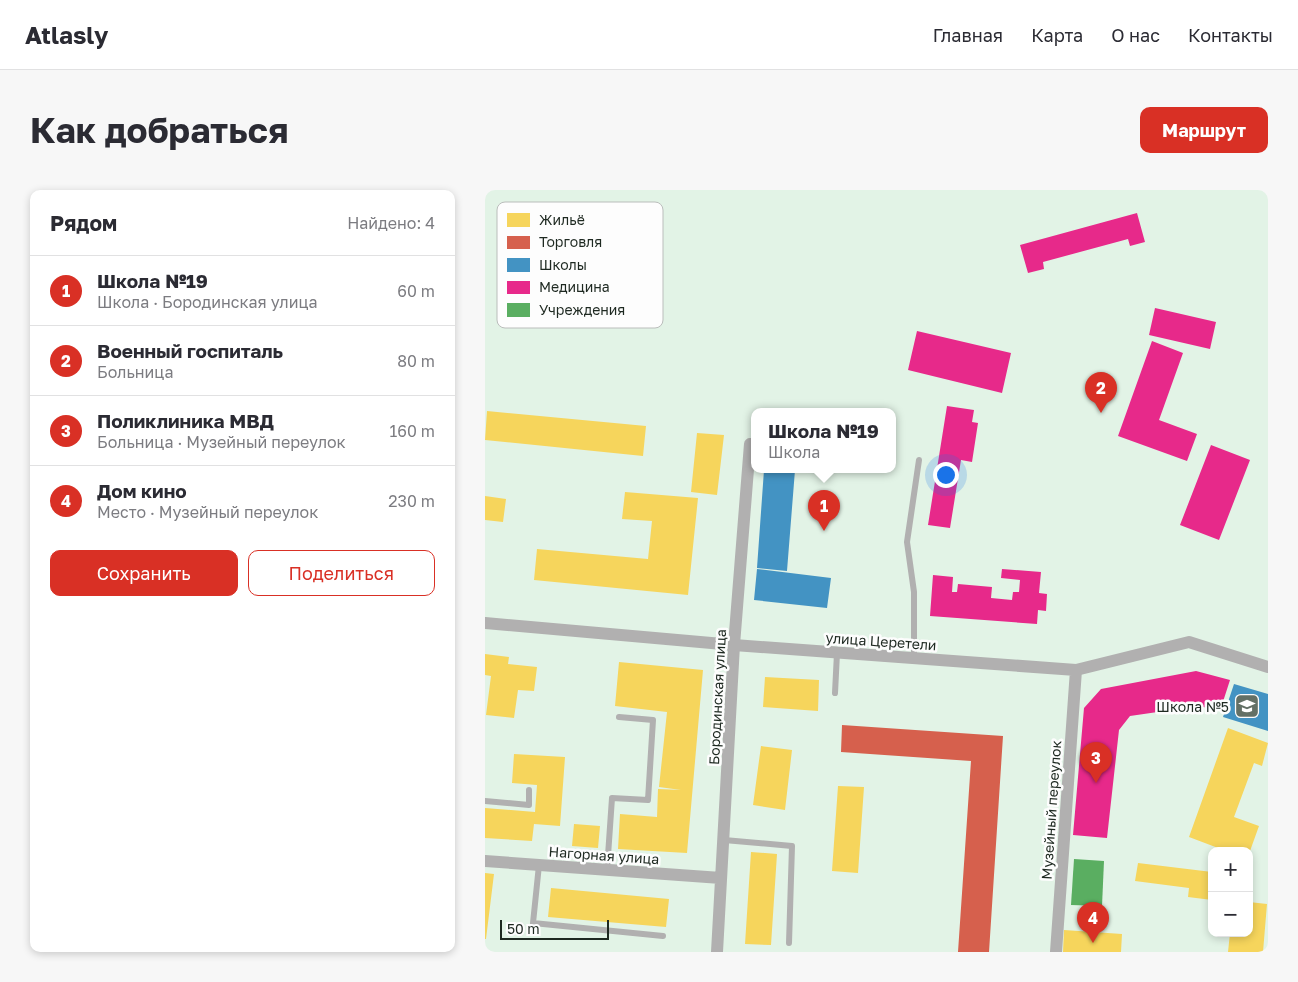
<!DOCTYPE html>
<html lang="ru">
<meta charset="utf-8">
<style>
:root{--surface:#fff;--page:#f7f7f7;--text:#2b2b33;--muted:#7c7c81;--line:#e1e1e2;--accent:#d93025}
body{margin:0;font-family:"Golos Text",sans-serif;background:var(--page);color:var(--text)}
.controls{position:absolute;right:15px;bottom:15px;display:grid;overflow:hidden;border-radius:10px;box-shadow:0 2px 8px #0003}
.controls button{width:45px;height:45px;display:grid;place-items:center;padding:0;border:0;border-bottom:1px solid var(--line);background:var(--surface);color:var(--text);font:25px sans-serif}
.scale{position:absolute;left:15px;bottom:12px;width:109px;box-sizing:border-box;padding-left:5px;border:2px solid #1e2921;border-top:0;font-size:14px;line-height:18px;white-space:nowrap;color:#1e2921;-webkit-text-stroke:4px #fdfdfd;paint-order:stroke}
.you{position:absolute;left:460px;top:284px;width:18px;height:18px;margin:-12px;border:4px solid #fff;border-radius:50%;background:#1a73e8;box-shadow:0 0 0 8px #1a73e833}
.badge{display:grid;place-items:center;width:32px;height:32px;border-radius:50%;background:var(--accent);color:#fff;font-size:16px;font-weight:700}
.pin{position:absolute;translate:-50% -41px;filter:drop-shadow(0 1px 2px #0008)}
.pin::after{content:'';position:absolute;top:26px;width:18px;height:15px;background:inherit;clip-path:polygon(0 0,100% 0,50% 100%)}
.popup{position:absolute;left:266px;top:218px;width:145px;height:65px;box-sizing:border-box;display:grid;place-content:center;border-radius:10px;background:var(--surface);filter:drop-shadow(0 1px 4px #0005);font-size:16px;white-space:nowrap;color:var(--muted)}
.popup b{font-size:19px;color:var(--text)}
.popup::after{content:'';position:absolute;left:50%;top:100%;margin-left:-10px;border:10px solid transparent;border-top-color:var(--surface)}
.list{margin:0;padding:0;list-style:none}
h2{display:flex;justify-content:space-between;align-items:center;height:65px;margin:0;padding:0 20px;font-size:21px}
h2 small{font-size:16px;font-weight:400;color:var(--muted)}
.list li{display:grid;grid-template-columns:32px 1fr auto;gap:15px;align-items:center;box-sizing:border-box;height:70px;padding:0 20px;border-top:1px solid var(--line)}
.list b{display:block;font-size:19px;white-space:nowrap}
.list p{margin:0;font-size:16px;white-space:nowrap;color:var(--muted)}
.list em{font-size:16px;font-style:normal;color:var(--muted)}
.actions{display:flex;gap:10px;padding:15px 20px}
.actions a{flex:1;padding:11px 0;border:1px solid var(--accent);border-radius:10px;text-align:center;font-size:18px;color:var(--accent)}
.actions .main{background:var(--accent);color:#fff}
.map{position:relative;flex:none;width:783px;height:762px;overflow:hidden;border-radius:10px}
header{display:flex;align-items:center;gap:30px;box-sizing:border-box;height:70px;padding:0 25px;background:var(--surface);border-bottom:1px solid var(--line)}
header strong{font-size:24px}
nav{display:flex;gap:28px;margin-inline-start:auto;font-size:18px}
.intro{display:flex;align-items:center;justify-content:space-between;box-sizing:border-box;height:120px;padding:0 30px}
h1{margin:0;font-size:35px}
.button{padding:12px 22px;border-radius:10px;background:var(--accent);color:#fff;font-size:18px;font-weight:700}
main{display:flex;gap:30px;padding:0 30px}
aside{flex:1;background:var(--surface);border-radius:10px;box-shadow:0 2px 8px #0003}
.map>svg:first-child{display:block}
.homes{fill:#f6d55c}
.shops{fill:#d6604d}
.schools{fill:#4393c3}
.health{fill:#e7298a}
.public{fill:#5aae61}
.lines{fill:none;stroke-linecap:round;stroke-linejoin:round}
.service{stroke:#b1b0b0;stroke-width:6}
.minor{stroke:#b1b0b0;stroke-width:12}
.labels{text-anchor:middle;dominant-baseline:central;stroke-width:5;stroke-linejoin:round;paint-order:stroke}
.street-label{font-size:14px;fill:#1e2921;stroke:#fdfdfd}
.poi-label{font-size:14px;fill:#1e2921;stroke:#fdfdfd;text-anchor:end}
.key{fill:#fdfdfd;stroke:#babdbb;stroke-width:1}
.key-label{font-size:14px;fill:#1e2921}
</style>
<header>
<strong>Atlasly</strong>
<nav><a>Главная</a><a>Карта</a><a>О нас</a><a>Контакты</a></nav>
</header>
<div class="intro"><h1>Как добраться</h1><a class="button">Маршрут</a></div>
<main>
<aside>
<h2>Рядом<small>Найдено: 4</small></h2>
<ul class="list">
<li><span class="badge">1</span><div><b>Школа №19</b><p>Школа · Бородинская улица</p></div><em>60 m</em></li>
<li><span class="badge">2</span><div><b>Военный госпиталь</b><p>Больница</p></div><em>80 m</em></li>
<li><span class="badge">3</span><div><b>Поликлиника МВД</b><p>Больница · Музейный переулок</p></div><em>160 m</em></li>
<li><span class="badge">4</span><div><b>Дом кино</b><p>Место · Музейный переулок</p></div><em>230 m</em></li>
</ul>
<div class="actions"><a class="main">Сохранить</a><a>Поделиться</a></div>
</aside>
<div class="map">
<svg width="783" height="762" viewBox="0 0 783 762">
<rect width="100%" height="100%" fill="#e2f3e6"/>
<!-- homes -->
<path class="homes" d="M 2,221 L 161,236 L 158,266 L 0,250 Z
M 212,243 L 239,245 L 232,305 L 206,302 Z
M 140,302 L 213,308 L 203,405 L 49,390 L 52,359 L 163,369 L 167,331 L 137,329 Z
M 0,306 L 21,309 L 18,332 L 0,330 Z
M 0,464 L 24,467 L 23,474 L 52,477 L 49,501 L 33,500 L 29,528 L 1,525 L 6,486 L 0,485 Z
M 134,472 L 218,480 L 202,663 L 133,659 L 135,624 L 172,627 L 173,599 L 196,600 L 174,597 L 182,522 L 130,516 Z
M 280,487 L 334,490 L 333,521 L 278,517 Z
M 743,538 L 783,553 L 777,576 L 769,573 L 749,627 L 774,636 L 765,661 L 741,661 L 704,647 Z
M 276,556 L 307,560 L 300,620 L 268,615 Z
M 29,564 L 80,567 L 75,636 L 49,634 L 47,651 L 0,648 L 0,618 L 50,622 L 52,595 L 27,593 Z
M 353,596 L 379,597 L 373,683 L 347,681 Z
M 89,634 L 115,636 L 113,658 L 87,656 Z
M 266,662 L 292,664 L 286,755 L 260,754 Z
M 653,673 L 727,682 L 727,710 L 703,707 L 704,698 L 650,691 Z
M 0,683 L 9,684 L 1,749 L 0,749 Z
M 66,698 L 184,709 L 181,737 L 63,727 Z
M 764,712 L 782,714 L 778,762 L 743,762 L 745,743 L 764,743 Z
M 579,740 L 637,744 L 636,762 L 578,762 Z"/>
<!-- shops -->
<path class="shops" d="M 357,535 L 518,546 L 504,762 L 473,762 L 486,571 L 356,562 Z"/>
<!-- schools -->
<path class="schools" d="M 279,280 L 310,280 L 302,381 L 272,378 Z
M 272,379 L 346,388 L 342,418 L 269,410 Z
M 749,494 L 783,504 L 783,541 L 738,527 Z"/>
<!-- health -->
<path class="health" d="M 652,23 L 660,52 L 645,56 L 643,49 L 558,72 L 559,79 L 543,83 L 535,55 Z
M 670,118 L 731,132 L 725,159 L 664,145 Z
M 432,141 L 526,163 L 517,203 L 423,180 Z
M 667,151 L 698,163 L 674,230 L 712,244 L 702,271 L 633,246 Z
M 462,216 L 489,220 L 487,232 L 493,233 L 487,272 L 476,270 L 465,338 L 443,335 Z
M 726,255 L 765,270 L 734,350 L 695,335 Z
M 517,379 L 556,382 L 554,403 L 562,404 L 561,421 L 553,420 L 552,434 L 445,426 L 448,385 L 468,387 L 467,402 L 472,402 L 473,394 L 507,397 L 506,408 L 527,410 L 528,402 L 534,402 L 535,390 L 516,388 Z
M 711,481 L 745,490 L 735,521 L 714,516 L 645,526 L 634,540 L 622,648 L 588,645 L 599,518 L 616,499 Z"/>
<!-- public -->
<path class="public" d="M 589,669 L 619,671 L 617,716 L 586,715 Z"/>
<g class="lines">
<!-- service -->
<path class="service" d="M 429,468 L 429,402 L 422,352 L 434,270
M 350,503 L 352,463
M 0,611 L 44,615 L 44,600
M 239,650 L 307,656 L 304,753
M 54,675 L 48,733 L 178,746
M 122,680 L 127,608 L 163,610 L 168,530 L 134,527"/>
<!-- minor -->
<path class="minor" d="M 0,433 L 249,455 L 591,480 L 704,452 L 783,477
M 0,671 L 236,688
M 232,762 L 249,455 L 265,254
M 571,762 L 591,480"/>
</g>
<!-- icons -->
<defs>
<symbol id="school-square" viewBox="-11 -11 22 22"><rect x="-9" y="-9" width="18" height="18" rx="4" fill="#637066" stroke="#fdfdfd"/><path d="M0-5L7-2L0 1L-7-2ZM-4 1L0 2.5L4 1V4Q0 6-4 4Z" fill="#fff"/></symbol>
</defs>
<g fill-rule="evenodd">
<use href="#school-square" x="748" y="502" width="28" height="28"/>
</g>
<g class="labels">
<!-- street labels -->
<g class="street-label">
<text transform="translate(396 451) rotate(4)">улица Церетели</text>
<text transform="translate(232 507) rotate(-87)">Бородинская улица</text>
<text transform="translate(566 620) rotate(-86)">Музейный переулок</text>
<text transform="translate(119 665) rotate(4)">Нагорная улица</text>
</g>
<!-- poi labels -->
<g class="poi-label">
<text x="744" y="516">Школа №5</text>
</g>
</g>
<!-- legend -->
<rect x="12" y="12" width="166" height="126" rx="8" class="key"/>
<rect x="22" y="23" width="23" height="14" fill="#f6d55c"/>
<rect x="22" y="46" width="23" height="13" fill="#d6604d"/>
<rect x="22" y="68" width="23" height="14" fill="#4393c3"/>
<rect x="22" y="91" width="23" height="13" fill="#e7298a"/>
<rect x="22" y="113" width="23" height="14" fill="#5aae61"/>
<g class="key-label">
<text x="54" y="35">Жильё</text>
<text x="54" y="57">Торговля</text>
<text x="54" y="80">Школы</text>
<text x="54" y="102">Медицина</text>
<text x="54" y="125">Учреждения</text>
</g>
</svg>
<div class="controls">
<button>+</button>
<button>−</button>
</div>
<div class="scale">50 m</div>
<div class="you"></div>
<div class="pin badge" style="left:339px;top:341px">1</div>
<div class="popup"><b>Школа №19</b>Школа</div>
<div class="pin badge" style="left:616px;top:223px">2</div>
<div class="pin badge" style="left:611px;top:593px">3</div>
<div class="pin badge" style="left:608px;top:753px">4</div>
</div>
</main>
